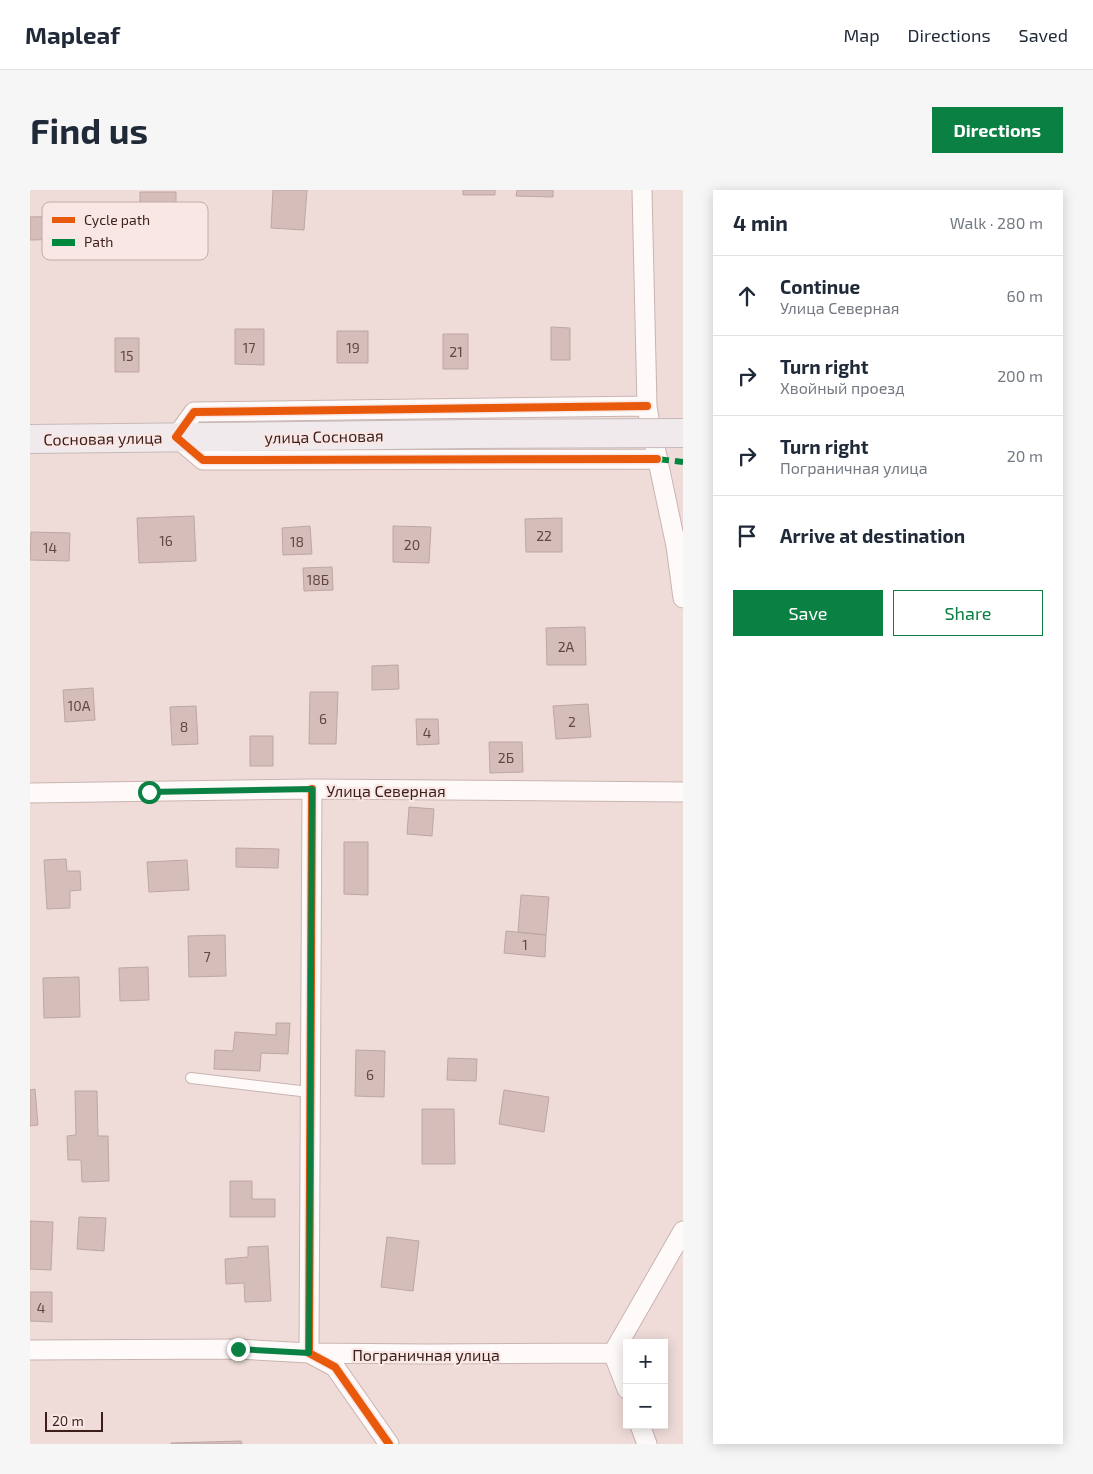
<!DOCTYPE html>
<meta charset="utf-8">
<style>
:root{--surface:#fff;--page:#f6f6f7;--text:#1f2937;--muted:#747a83;--line:#e0e1e3;--accent:#0b8043}
body{margin:0;font-family:"Exo 2",sans-serif;background:var(--page);color:var(--text)}
.controls{position:absolute;right:15px;bottom:15px;display:grid;overflow:hidden;border-radius:0px;box-shadow:0 2px 12px #0003}
.controls button{width:45px;height:45px;display:grid;place-items:center;padding:0;border:0;border-bottom:1px solid var(--line);background:var(--surface);color:var(--text);font:25px sans-serif}
.scale{position:absolute;left:15px;bottom:12px;width:58px;box-sizing:border-box;padding-left:5px;border:2px solid #3c1e1a;border-top:0;font-size:14px;line-height:18px;white-space:nowrap;color:#3c1e1a;-webkit-text-stroke:4px #f9e7e5;paint-order:stroke}
.stop{position:absolute;width:15px;height:15px;margin:-11px;border:4px solid #0b8043;border-radius:50%;background:#fff}
.stop.end{background:#0b8043;border-color:#fff;box-shadow:0 1px 5px #0008}
.list{margin:0;padding:0;list-style:none}
h2{display:flex;justify-content:space-between;align-items:center;height:65px;margin:0;padding:0 20px;font-size:21px}
h2 small{font-size:16px;font-weight:400;color:var(--muted)}
.list li{display:grid;grid-template-columns:32px 1fr auto;gap:15px;align-items:center;box-sizing:border-box;height:80px;padding:0 20px;border-top:1px solid var(--line)}
.list b{display:block;font-size:19px;white-space:nowrap}
.list p{margin:0;font-size:16px;white-space:nowrap;color:var(--muted)}
.list em{font-size:16px;font-style:normal;color:var(--muted)}
.actions{display:flex;gap:10px;padding:15px 20px}
.actions a{flex:1;padding:11px 0;border:1px solid var(--accent);border-radius:0px;text-align:center;font-size:18px;color:var(--accent)}
.actions .main{background:var(--accent);color:#fff}
.icon{flex:none;width:28px;height:28px;fill:none;stroke:currentColor;stroke-width:2;stroke-linecap:round;stroke-linejoin:round}
.map{position:relative;flex:none;width:653px;height:1254px;overflow:hidden;border-radius:0px}
header{display:flex;align-items:center;gap:30px;box-sizing:border-box;height:70px;padding:0 25px;background:var(--surface);border-bottom:1px solid var(--line)}
header strong{font-size:24px}
nav{display:flex;gap:28px;margin-inline-start:auto;font-size:18px}
.intro{display:flex;align-items:center;justify-content:space-between;box-sizing:border-box;height:120px;padding:0 30px}
h1{margin:0;font-size:35px}
.button{padding:12px 22px;border-radius:0px;background:var(--accent);color:#fff;font-size:18px;font-weight:700}
main{display:flex;gap:30px;padding:0 30px}
aside{flex:1;background:var(--surface);border-radius:0px;box-shadow:0 2px 12px #0003}
.map>svg:first-child{display:block}
.building{fill:#d5bdba;stroke:#bda6a3}
.lines{fill:none;stroke-linecap:round;stroke-linejoin:round}
.lane-casing{stroke:#cab3b0;stroke-width:12}
.street-casing{stroke:#cab3b0;stroke-width:21}
.primary-casing{stroke:#c7b9b7;stroke-width:30}
.lane{stroke:#fdfaf9;stroke-width:10}
.street{stroke:#fdfaf9;stroke-width:19}
.primary{stroke:#f0eaed;stroke-width:28}
.primary-bridge-casing{stroke:#c7b9b7;stroke-width:30;stroke-linecap:butt}
.primary-bridge{stroke:#f0eaed;stroke-width:28}
.quiet{stroke:#00873e;stroke-width:6;stroke-dasharray:12 6;stroke-linecap:butt}
.cycleway-casing{stroke:#f9e7e5;stroke-width:11}
.cycleway{stroke:#e8590c;stroke-width:8}
.route{stroke:#0b8043;stroke-width:6}
.labels{text-anchor:middle;dominant-baseline:central;stroke-width:4.5;stroke-linejoin:round;paint-order:stroke}
.number-label{font-size:14px;fill:#624642}
.street-label{font-size:16px;fill:#3c1e1a;stroke:#f9e7e5}
.key{fill:#f9e7e5;stroke:#c0aba8;stroke-width:1}
.key-label{font-size:14px;fill:#3c1e1a}
</style>
<header>
<strong>Mapleaf</strong>
<nav><a>Map</a><a>Directions</a><a>Saved</a></nav>
</header>
<div class="intro"><h1>Find us</h1><a class="button">Directions</a></div>
<main>
<div class="map">
<svg width="653" height="1254" viewBox="0 0 653 1254">
<rect width="100%" height="100%" fill="#efdcd9"/>
<!-- building -->
<path class="building" d="M 243,0 L 277,0 L 274,40 L 241,38 Z
M 433,0 L 465,0 L 465,5 L 433,5 Z
M 487,0 L 523,0 L 523,7 L 486,6 Z
M 110,2 L 146,2 L 146,38 L 110,38 Z
M 40,26 L 40,49 L 0,50 L 0,27 Z
M 521,137 L 540,138 L 540,170 L 521,170 Z
M 205,139 L 234,139 L 234,175 L 205,174 Z
M 307,141 L 338,141 L 338,173 L 307,173 Z
M 413,144 L 438,144 L 438,179 L 413,179 Z
M 85,148 L 109,148 L 109,182 L 85,182 Z
M 164,326 L 166,371 L 109,373 L 107,328 Z
M 532,328 L 532,362 L 496,362 L 495,329 Z
M 280,336 L 282,364 L 253,365 L 252,338 Z
M 363,336 L 401,337 L 399,373 L 363,372 Z
M 1,342 L 40,343 L 39,371 L 0,370 Z
M 302,377 L 303,400 L 274,401 L 273,378 Z
M 555,437 L 556,475 L 517,475 L 516,438 Z
M 368,475 L 369,499 L 342,500 L 342,476 Z
M 63,498 L 65,530 L 35,532 L 33,500 Z
M 280,502 L 308,502 L 306,554 L 279,554 Z
M 558,514 L 561,547 L 526,549 L 523,516 Z
M 166,516 L 168,554 L 142,555 L 140,517 Z
M 386,529 L 408,529 L 409,554 L 387,555 Z
M 220,546 L 243,546 L 243,576 L 220,576 Z
M 459,552 L 492,552 L 493,582 L 460,583 Z
M 379,617 L 404,619 L 402,646 L 377,644 Z
M 314,652 L 338,652 L 338,705 L 314,704 Z
M 206,658 L 249,659 L 248,678 L 206,677 Z
M 36,669 L 37,681 L 50,681 L 51,700 L 40,701 L 40,718 L 17,719 L 14,670 Z
M 157,670 L 159,700 L 119,702 L 117,672 Z
M 491,705 L 519,707 L 516,745 L 488,742 Z
M 476,741 L 516,745 L 515,767 L 474,763 Z
M 195,745 L 196,786 L 159,787 L 158,746 Z
M 118,777 L 119,810 L 90,811 L 89,778 Z
M 49,787 L 50,827 L 14,828 L 13,788 Z
M 246,833 L 260,833 L 258,864 L 231,863 L 230,881 L 184,879 L 185,860 L 203,861 L 205,842 L 246,845 Z
M 326,860 L 355,861 L 354,907 L 325,906 Z
M 418,868 L 447,869 L 446,891 L 417,890 Z
M 5,899 L 8,935 L 0,936 L 0,900 Z
M 474,900 L 519,907 L 514,942 L 469,934 Z
M 45,901 L 67,901 L 68,946 L 78,946 L 79,991 L 52,992 L 51,970 L 38,970 L 37,946 L 46,945 Z
M 392,919 L 424,919 L 425,974 L 392,974 Z
M 200,991 L 222,991 L 222,1009 L 245,1009 L 245,1027 L 200,1027 Z
M 49,1027 L 76,1028 L 74,1061 L 47,1059 Z
M 0,1031 L 23,1032 L 21,1080 L 0,1079 Z
M 357,1047 L 389,1051 L 383,1101 L 351,1097 Z
M 238,1056 L 241,1111 L 215,1112 L 214,1093 L 196,1094 L 195,1069 L 218,1067 L 218,1057 Z
M 0,1102 L 22,1102 L 22,1132 L 0,1131 Z
M 211,1251 L 212,1254 L 141,1254 L 141,1253 Z"/>
<g class="lines">
<defs>
<path id="lane" d="M 161,888 L 279,902"/>
<path id="street" d="M 612,0 L 617,216 L 619,228
M 617,216 L 164,222 L 146,247 L 173,270 L 627,269
M 625,257 L 646,356 L 653,408
M 282,599 L 279,1163 L 305,1177 L 359,1254
M 0,603 L 282,599 L 653,602
M 0,1160 L 208,1159 L 279,1163 L 398,1164 L 583,1163
M 583,1163 L 653,1041
M 583,1163 L 597,1199
M 610,1235 L 617,1254"/>
<path id="primary" d="M 0,249 L 441,244"/>
</defs>
<!-- lane casing -->
<use href="#lane" class="lane-casing"/>
<!-- street casing -->
<use href="#street" class="street-casing"/>
<!-- primary casing -->
<use href="#primary" class="primary-casing"/>
<!-- lane -->
<use href="#lane" class="lane"/>
<!-- street -->
<use href="#street" class="street"/>
<!-- primary -->
<use href="#primary" class="primary"/>
<defs>
<path id="primary-bridge" d="M 441,244 L 653,243"/>
</defs>
<!-- primary-bridge casing -->
<use href="#primary-bridge" class="primary-bridge-casing"/>
<!-- primary-bridge -->
<use href="#primary-bridge" class="primary-bridge"/>
<!-- quiet -->
<path class="quiet" d="M 627,269 L 653,272"/>
<defs>
<path id="cycleway" d="M 617,216 L 164,222 L 146,247 L 173,270 L 627,269
M 282,599 L 279,1163 L 305,1177 L 359,1254"/>
</defs>
<!-- cycleway casing -->
<use href="#cycleway" class="cycleway-casing"/>
<!-- cycleway -->
<use href="#cycleway" class="cycleway"/>
</g>
<g class="lines">
<!-- route -->
<path class="route" d="M 119,602 L 282,599 L 279,1163 L 208,1159"/>
</g>
<g class="labels">
<!-- number labels -->
<g class="number-label">
<text x="219" y="157">17</text>
<text x="323" y="157">19</text>
<text x="426" y="161">21</text>
<text x="97" y="165">15</text>
<text x="514" y="345">22</text>
<text x="136" y="350">16</text>
<text x="267" y="351">18</text>
<text x="382" y="354">20</text>
<text x="20" y="357">14</text>
<text x="288" y="389">18Б</text>
<text x="536" y="456">2А</text>
<text x="49" y="515">10А</text>
<text x="293" y="528">6</text>
<text x="542" y="531">2</text>
<text x="154" y="536">8</text>
<text x="397" y="542">4</text>
<text x="476" y="567">2Б</text>
<text x="495" y="754">1</text>
<text x="177" y="766">7</text>
<text x="340" y="884">6</text>
<text x="11" y="1117">4</text>
</g>
<!-- street labels -->
<g class="street-label">
<text transform="translate(294 246) rotate(-1)">улица Сосновая</text>
<text transform="translate(73 248) rotate(-1)">Сосновая улица</text>
<text x="356" y="600">Улица Северная</text>
<text x="396" y="1164">Пограничная улица</text>
</g>
</g>
<!-- legend -->
<rect x="12" y="12" width="166" height="58" rx="8" class="key"/>
<rect x="22" y="27" width="23" height="6" fill="#e8590c"/>
<rect x="22" y="49" width="23" height="7" fill="#00873e"/>
<g class="key-label">
<text x="54" y="35">Cycle path</text>
<text x="54" y="57">Path</text>
</g>
</svg>
<div class="controls">
<button>+</button>
<button>−</button>
</div>
<div class="scale">20 m</div>
<div class="stop" style="left:119px;top:602px"></div>
<div class="stop end" style="left:208px;top:1159px"></div>
</div>
<aside>
<h2>4 min<small>Walk · 280 m</small></h2>
<ul class="list">
<li><svg class="icon" aria-label="ahead" viewBox="0 0 24 24"><path d="M12 20V5M6 11l6-6 6 6"/></svg><div><b>Continue</b><p>Улица Северная</p></div><em>60 m</em></li>
<li><svg class="icon" aria-label="right" viewBox="0 0 24 24"><path d="M7 20v-9h11M14 6l5 5-5 5"/></svg><div><b>Turn right</b><p>Хвойный проезд</p></div><em>200 m</em></li>
<li><svg class="icon" aria-label="right" viewBox="0 0 24 24"><path d="M7 20v-9h11M14 6l5 5-5 5"/></svg><div><b>Turn right</b><p>Пограничная улица</p></div><em>20 m</em></li>
<li><svg class="icon" aria-label="arrive" viewBox="0 0 24 24"><path d="M6 21V4h12l-3 4 3 4H6"/></svg><div><b>Arrive at destination</b></div></li>
</ul>
<div class="actions"><a class="main">Save</a><a>Share</a></div>
</aside>
</main>
